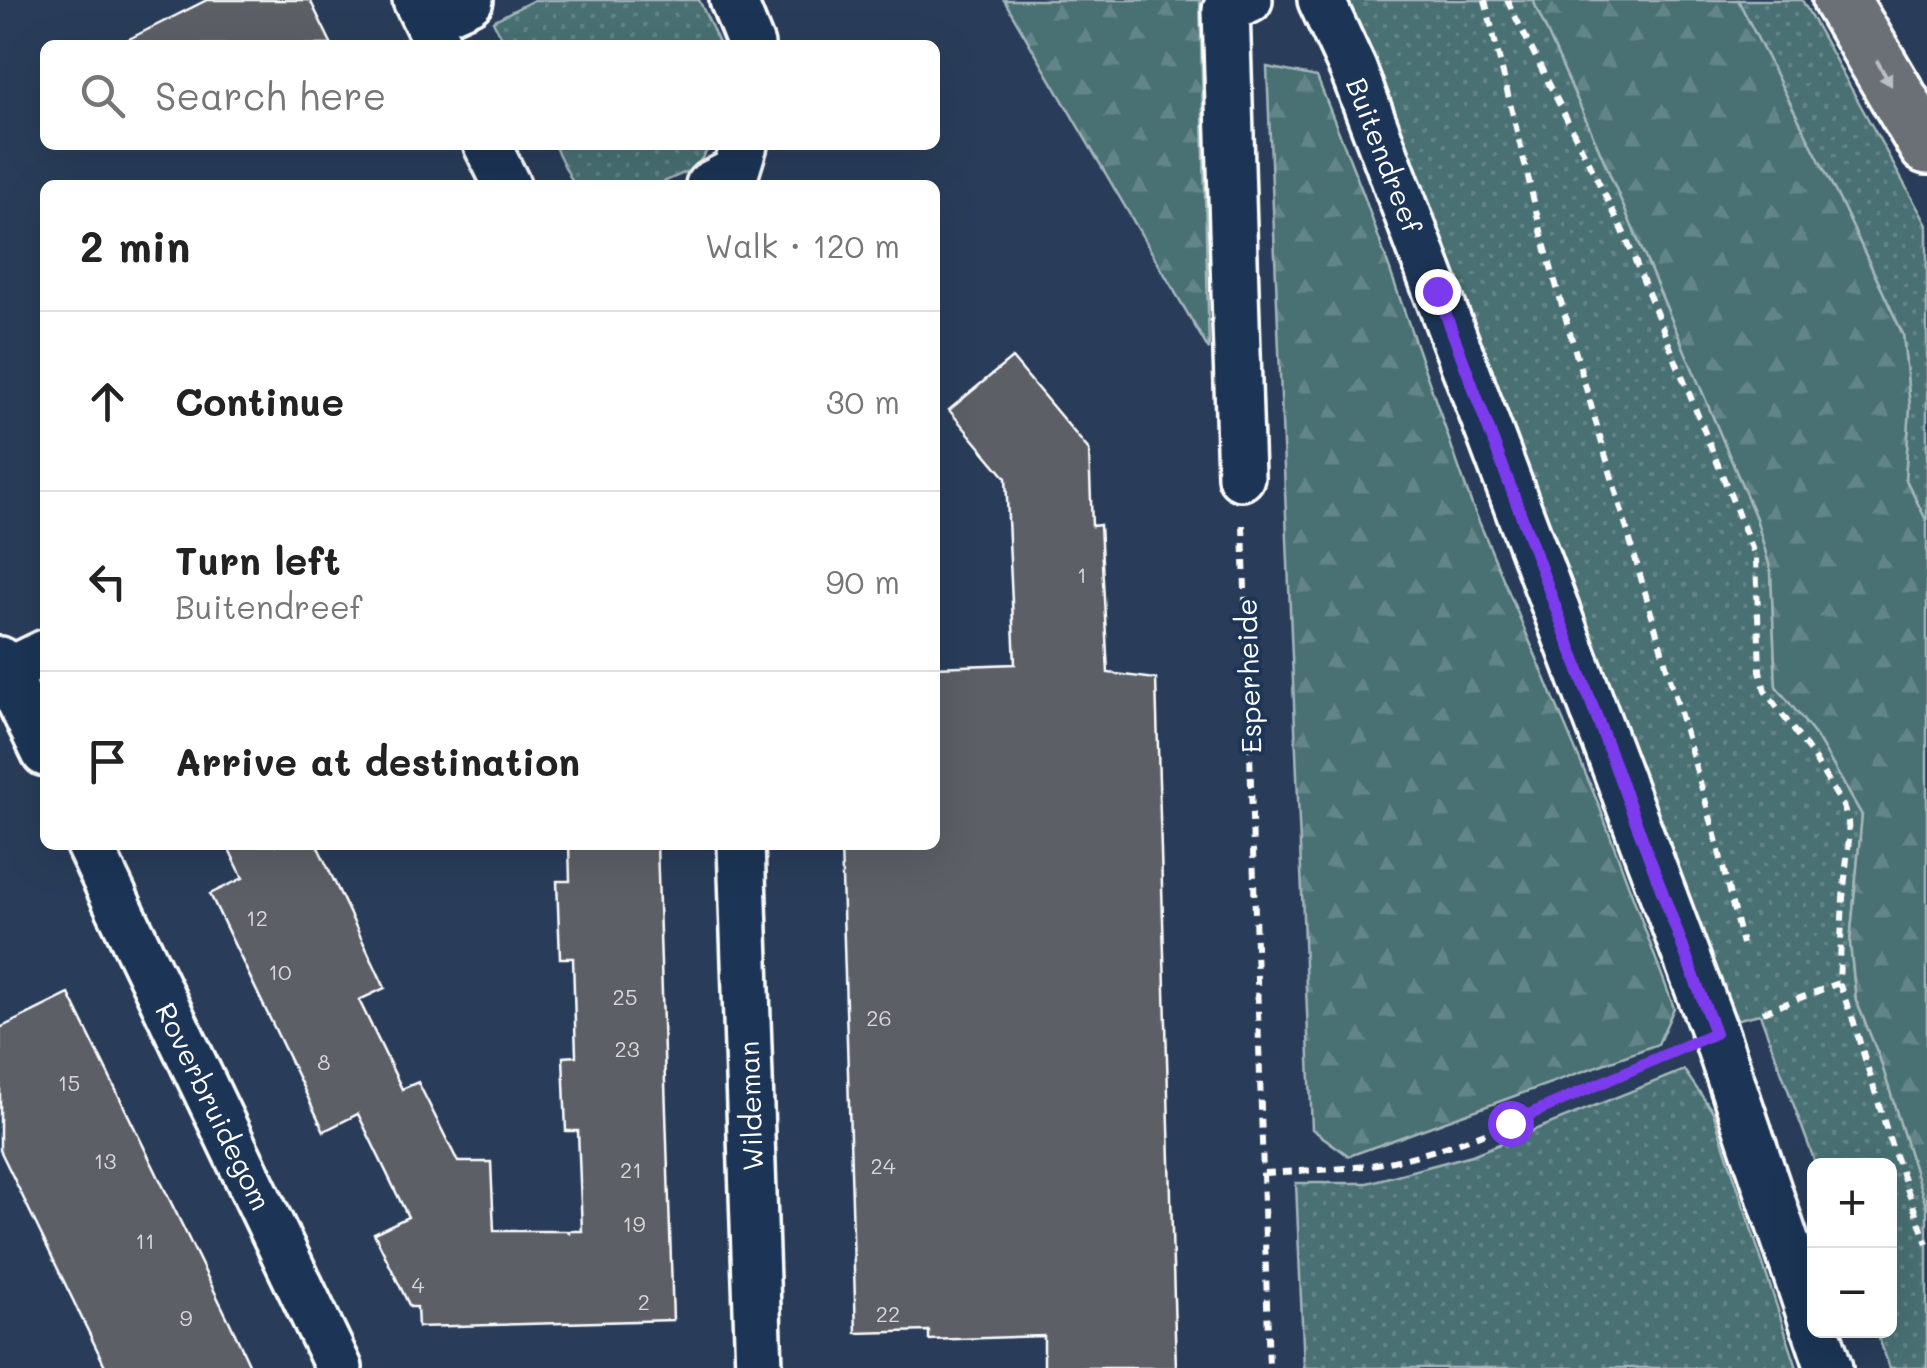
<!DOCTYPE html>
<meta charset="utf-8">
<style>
:root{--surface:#fff;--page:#f6f6f6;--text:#222;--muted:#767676;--line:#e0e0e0}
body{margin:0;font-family:Mali,sans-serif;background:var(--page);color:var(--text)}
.controls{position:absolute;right:30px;bottom:30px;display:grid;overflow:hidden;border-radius:15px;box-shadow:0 10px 40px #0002}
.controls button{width:90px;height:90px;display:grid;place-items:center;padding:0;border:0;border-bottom:2px solid var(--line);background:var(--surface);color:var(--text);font:50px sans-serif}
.stop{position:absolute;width:30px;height:30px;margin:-22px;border:8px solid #7c3aed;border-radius:50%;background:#fff}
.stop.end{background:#7c3aed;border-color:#fff;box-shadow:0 2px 10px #0008}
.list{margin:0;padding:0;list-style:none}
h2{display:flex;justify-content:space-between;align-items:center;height:130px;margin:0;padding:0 40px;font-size:42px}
h2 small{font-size:32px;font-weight:400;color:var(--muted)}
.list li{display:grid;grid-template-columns:65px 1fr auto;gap:30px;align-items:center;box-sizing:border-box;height:180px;padding:0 40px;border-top:2px solid var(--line)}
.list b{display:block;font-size:38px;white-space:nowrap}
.list p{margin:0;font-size:32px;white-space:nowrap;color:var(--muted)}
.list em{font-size:32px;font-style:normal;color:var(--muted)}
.icon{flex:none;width:55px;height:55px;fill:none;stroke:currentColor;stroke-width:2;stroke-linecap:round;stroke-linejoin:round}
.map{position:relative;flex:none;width:1927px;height:1368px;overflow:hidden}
.search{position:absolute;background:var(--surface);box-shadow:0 10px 40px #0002;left:40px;top:40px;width:900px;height:110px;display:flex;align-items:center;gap:25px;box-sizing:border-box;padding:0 35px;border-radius:15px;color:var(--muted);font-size:38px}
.panel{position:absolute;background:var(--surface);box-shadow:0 10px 40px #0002;left:40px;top:180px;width:900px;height:670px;border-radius:15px}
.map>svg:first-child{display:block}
.grass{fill:url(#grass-dots);stroke:#a4b7b9;stroke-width:2.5}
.forest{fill:url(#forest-firs);stroke:#a4b7b9;stroke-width:2.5}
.building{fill:#5b5f66;stroke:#fff;stroke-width:2.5}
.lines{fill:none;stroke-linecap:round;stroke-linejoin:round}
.minor-casing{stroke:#fff;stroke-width:52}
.trunk-casing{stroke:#fff;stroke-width:62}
.path{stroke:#fff;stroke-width:6;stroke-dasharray:10 8;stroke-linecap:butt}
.minor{stroke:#1d3557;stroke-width:45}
.trunk{stroke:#6b6f75;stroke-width:55}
.oneway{fill:#bcbec1}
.route{stroke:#7c3aed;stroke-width:12}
.labels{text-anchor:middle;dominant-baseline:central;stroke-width:8;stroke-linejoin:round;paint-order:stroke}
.number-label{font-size:22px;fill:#d6d7d9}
.street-label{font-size:28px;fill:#fff;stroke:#1d3557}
</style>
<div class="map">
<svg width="1927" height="1368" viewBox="0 0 1927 1368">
<defs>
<pattern id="grass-dots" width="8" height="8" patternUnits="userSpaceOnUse" patternTransform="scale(2.5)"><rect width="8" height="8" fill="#496f73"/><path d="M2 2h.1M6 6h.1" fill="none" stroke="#648588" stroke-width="1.8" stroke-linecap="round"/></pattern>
<pattern id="forest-firs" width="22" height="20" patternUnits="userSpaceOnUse" patternTransform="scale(2.5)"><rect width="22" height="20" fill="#496f73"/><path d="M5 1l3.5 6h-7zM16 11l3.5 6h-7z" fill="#648588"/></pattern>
</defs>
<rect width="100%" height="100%" fill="#293d5a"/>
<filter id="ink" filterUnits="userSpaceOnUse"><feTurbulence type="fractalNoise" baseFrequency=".01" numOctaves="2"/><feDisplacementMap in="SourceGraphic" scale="20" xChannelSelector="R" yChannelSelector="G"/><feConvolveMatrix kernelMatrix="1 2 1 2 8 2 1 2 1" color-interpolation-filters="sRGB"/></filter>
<g filter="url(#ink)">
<!-- grass -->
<path class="grass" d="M 534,0 L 699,0 L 720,45 L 505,45 L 493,21 Z
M 1332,0 L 1533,0 L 1600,151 L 1756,518 L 1771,571 L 1776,686 L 1816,736 L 1862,815 L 1850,943 L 1856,1000 L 1879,1056 L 1927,1209 L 1927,1368 L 1890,1368 L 1876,1331 L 1890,1330 L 1890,1166 L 1816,1165 L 1760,1014 L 1722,1023 Z
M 1738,0 L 1802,0 L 1927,225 L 1927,522 L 1905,478 L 1910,407 L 1903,334 L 1844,209 Z
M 554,145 L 711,145 L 695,168 L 657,185 L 574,185 Z
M 1684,1070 L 1713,1112 L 1797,1368 L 1304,1368 L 1296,1183 L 1367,1183 L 1472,1155 Z"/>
<!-- forest -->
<path class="forest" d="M 1004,0 L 1200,0 L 1209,350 Z
M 1533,0 L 1738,0 L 1844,209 L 1903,335 L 1910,407 L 1905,478 L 1927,522 L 1927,1209 L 1879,1056 L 1856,1000 L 1850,943 L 1862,815 L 1816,736 L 1776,686 L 1771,571 L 1756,518 L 1600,151 Z
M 1267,67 L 1317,77 L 1363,193 L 1472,505 L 1600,808 L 1674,1008 L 1658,1044 L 1349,1156 L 1312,1129 Z"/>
<!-- building -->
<path class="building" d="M 207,0 L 310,0 L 332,45 L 117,45 Z
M 1012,358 L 1089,450 L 1092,526 L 1100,525 L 1108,673 L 1156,679 L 1176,1368 L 1044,1368 L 1044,1336 L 929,1340 L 929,1331 L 856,1333 L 841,845 L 935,845 L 935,667 L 1015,664 L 1006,478 L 949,410 Z
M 227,845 L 317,845 L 385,988 L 359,1000 L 402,1089 L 418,1082 L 458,1162 L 491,1162 L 494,1231 L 566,1231 L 569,1233 L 569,1231 L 582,1231 L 578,1131 L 566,1131 L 563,1057 L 576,1056 L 573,958 L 560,958 L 557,881 L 570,881 L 569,845 L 657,845 L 673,1320 L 418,1327 L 417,1307 L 410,1307 L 374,1233 L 408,1217 L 358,1114 L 324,1131 L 210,894 L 243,878 Z
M 69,994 L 230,1323 L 251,1368 L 106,1368 L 0,1150 L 0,1028 Z"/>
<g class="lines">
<defs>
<path id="minor" d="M 416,0 L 438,45
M 733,0 L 751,45
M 1321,0 L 1353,69 L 1715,1033 L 1814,1326
M 426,20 L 470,0
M 487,145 L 507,185
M 709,185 L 736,171 L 744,145
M 1241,477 L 1226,10 L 1249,0
M 0,660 L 45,753
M 0,675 L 45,653
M 89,845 L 339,1368
M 741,845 L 759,1368
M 1816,1330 L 1829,1368"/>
<path id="trunk" d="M 1841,0 L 1927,146"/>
</defs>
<!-- minor casing -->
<use href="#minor" class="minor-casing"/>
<!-- trunk casing -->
<use href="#trunk" class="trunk-casing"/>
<!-- path -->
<path class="path" d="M 1485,0 L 1544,243 L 1713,827 L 1742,944
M 1507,0 L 1623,231 L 1756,558 L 1760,671 L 1765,691 L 1812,755 L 1843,806 L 1848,821 L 1849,839 L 1843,898 L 1839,983 L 1761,1013
M 1243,525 L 1269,1368
M 1839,983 L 1854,1023 L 1891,1144 L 1927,1244
M 1264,1173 C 1310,1170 1358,1170 1402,1159 C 1495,1137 1580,1090 1667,1054"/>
<!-- minor -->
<use href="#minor" class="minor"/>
<!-- trunk -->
<use href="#trunk" class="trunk"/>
</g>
<!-- one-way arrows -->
<defs><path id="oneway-solid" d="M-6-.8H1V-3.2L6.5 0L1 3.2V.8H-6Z" transform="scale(2.5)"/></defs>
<use class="oneway" href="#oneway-solid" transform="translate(1884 73) rotate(60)"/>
</g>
<g class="lines" filter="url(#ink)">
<!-- route -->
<path class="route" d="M 1437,291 L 1715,1033 L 1510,1123"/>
</g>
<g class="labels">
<!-- number labels -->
<g class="number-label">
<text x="1082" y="574">1</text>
<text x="257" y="917">12</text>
<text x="280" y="971">10</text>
<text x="625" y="996">25</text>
<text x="879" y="1017">26</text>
<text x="627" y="1048">23</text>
<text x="324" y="1061">8</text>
<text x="69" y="1082">15</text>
<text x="105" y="1160">13</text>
<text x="883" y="1165">24</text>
<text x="631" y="1169">21</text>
<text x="634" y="1223">19</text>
<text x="145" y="1240">11</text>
<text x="418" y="1284">4</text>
<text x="644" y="1301">2</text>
<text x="888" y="1313">22</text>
<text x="186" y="1317">9</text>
</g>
<!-- street labels -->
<g class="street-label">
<text transform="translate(1385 155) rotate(69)">Buitendreef</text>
<text transform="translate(1248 676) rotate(-92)">Esperheide</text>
<text transform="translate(214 1106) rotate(64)">Roverbruidegom</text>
<text transform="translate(750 1106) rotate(-92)">Wildeman</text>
</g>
</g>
</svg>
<div class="controls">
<button>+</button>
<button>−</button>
</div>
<div class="stop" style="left:1510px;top:1123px"></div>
<div class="stop end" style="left:1437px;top:291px"></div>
<div class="search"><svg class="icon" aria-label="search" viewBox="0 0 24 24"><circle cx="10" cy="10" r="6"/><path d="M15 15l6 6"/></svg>Search here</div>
<section class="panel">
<h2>2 min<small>Walk · 120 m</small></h2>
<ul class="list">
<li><svg class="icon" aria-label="ahead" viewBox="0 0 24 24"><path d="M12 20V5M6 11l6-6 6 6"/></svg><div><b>Continue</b></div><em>30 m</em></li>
<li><svg class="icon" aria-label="left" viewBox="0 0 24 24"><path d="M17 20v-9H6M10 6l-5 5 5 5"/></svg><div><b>Turn left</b><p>Buitendreef</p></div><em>90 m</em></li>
<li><svg class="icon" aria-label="arrive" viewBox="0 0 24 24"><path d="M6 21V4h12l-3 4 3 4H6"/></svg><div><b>Arrive at destination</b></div></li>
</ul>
</section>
</div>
